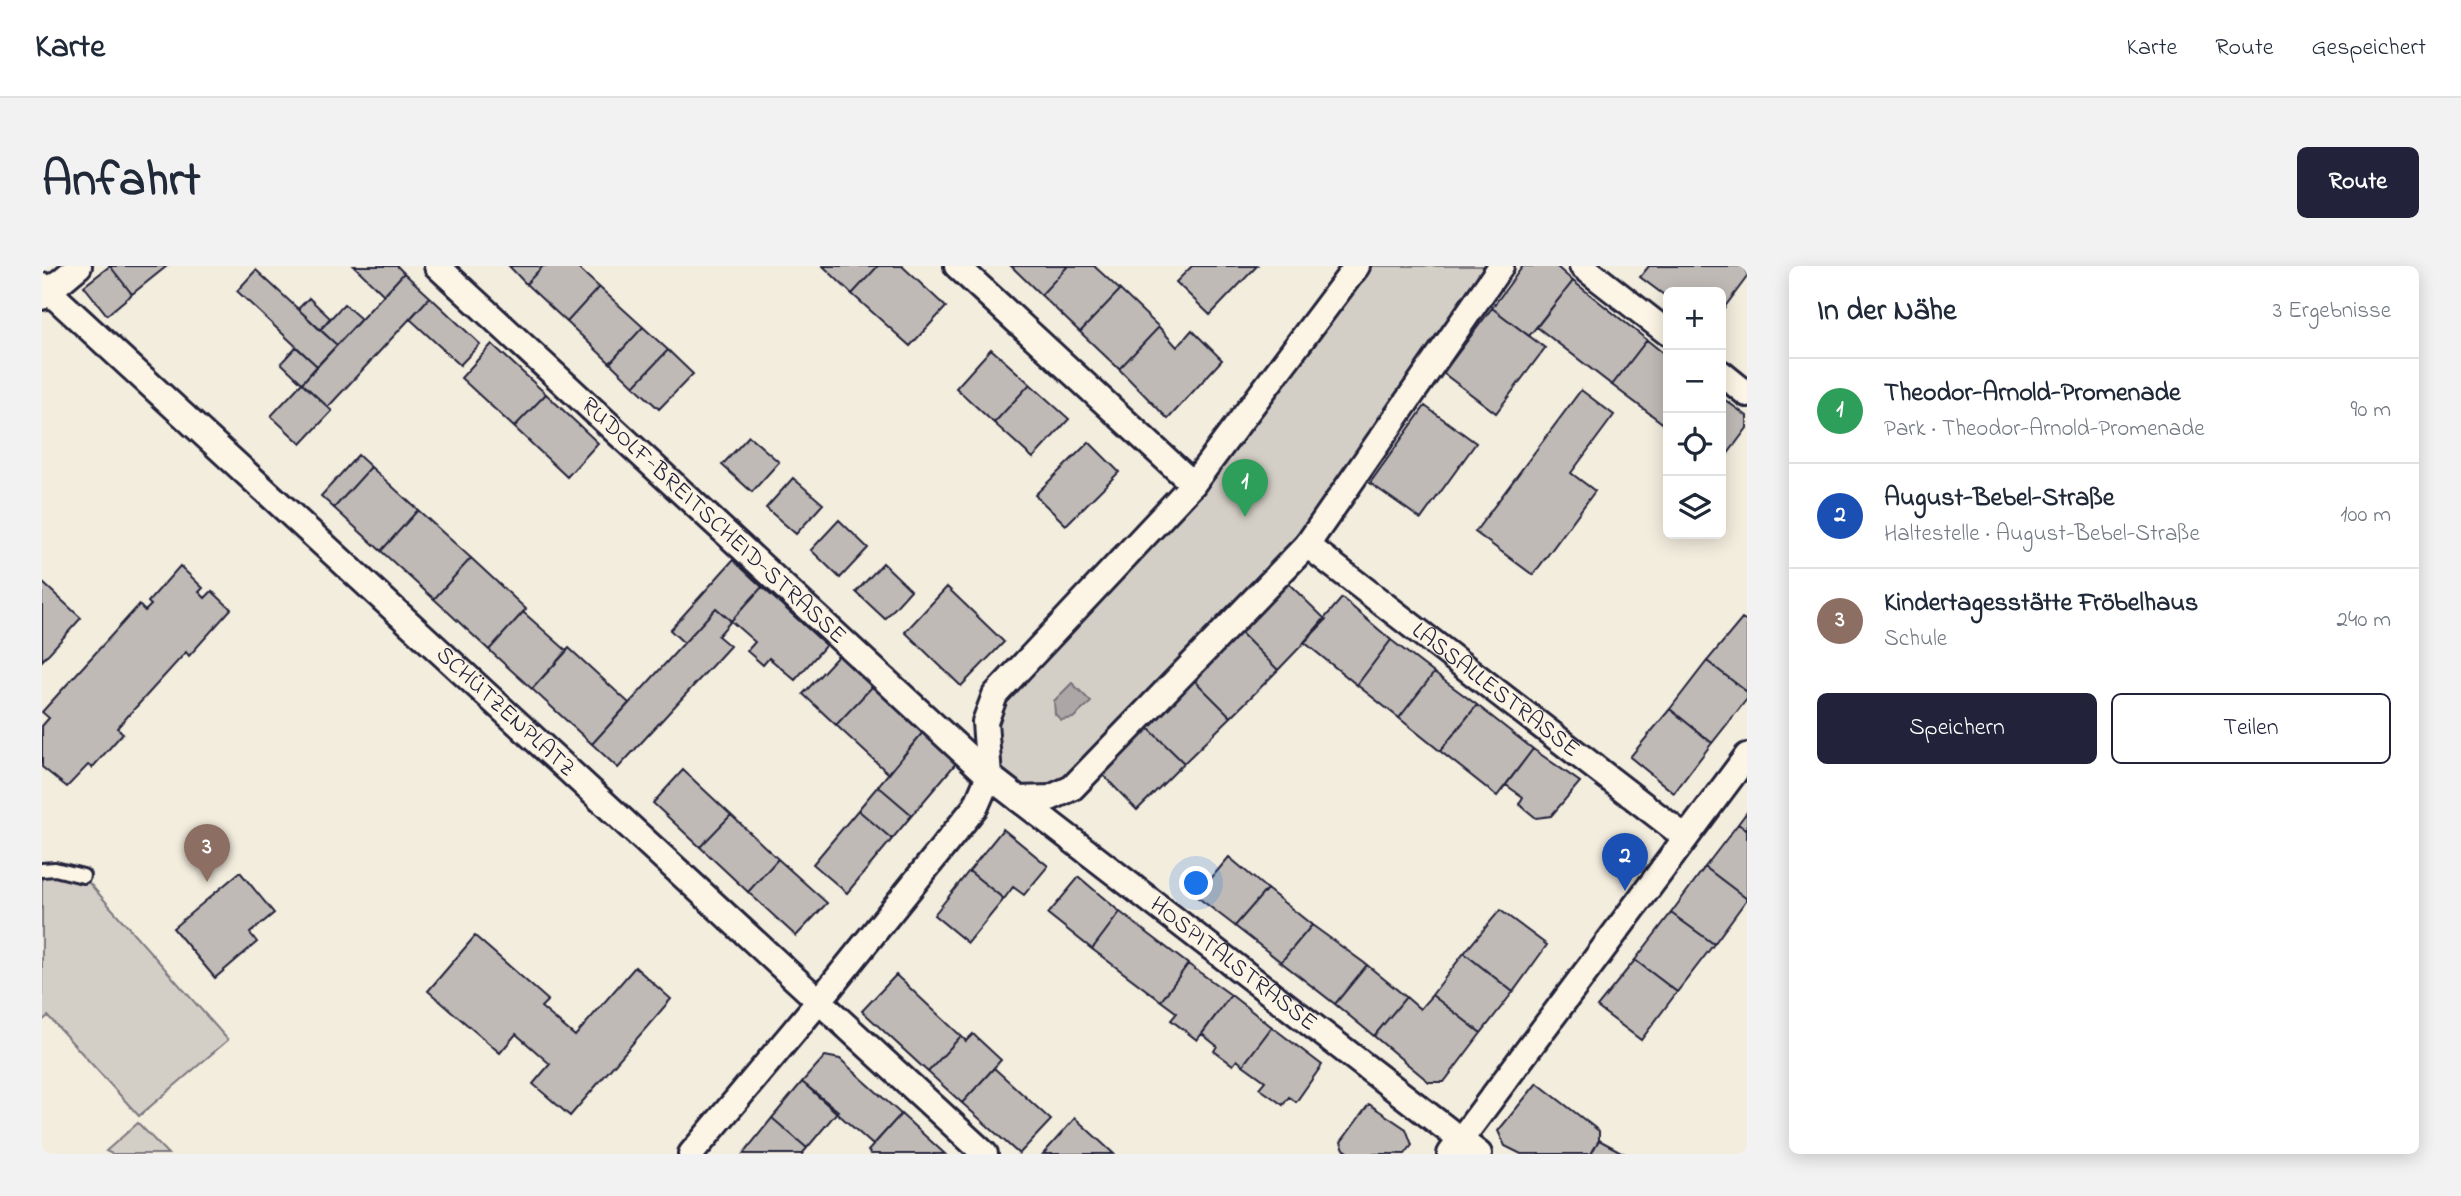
<!DOCTYPE html>
<html lang="de">
<meta charset="utf-8">
<style>
:root{--surface:#fff;--page:#f2f2f3;--text:#1f2937;--muted:#747a83;--line:#e0e1e3;--accent:#22223b}
body{margin:0;font-family:"Indie Flower",sans-serif;background:var(--page);color:var(--text)}
.controls{position:absolute;right:21px;top:21px;display:grid;overflow:hidden;border-radius:10px;box-shadow:0 4px 18px #0003}
.controls button{width:63px;height:63px;display:grid;place-items:center;padding:0;border:0;border-bottom:2px solid var(--line);background:var(--surface);color:var(--text);font:35px sans-serif}
.you{position:absolute;left:1155px;top:618px;width:24px;height:24px;margin:-18px;border:5px solid #fff;border-radius:50%;background:#1a73e8;box-shadow:0 0 0 10px #1a73e833}
.badge{display:grid;place-items:center;width:46px;height:46px;border-radius:50%;background:var(--accent);color:#fff;font-size:23px;font-weight:700}
.pin{position:absolute;translate:-50% -58px;filter:drop-shadow(0 2px 4px #0008)}
.pin::after{content:'';position:absolute;top:37px;width:24px;height:21px;background:inherit;clip-path:polygon(0 0,100% 0,50% 100%)}
.list{margin:0;padding:0;list-style:none}
h2{display:flex;justify-content:space-between;align-items:center;height:91px;margin:0;padding:0 28px;font-size:30px}
h2 small{font-size:23px;font-weight:400;color:var(--muted)}
.list li{display:grid;grid-template-columns:46px 1fr auto;gap:21px;align-items:center;box-sizing:border-box;height:105px;padding:0 28px;border-top:2px solid var(--line)}
.list b{display:block;font-size:26px;white-space:nowrap}
.list p{margin:0;font-size:23px;white-space:nowrap;color:var(--muted)}
.list em{font-size:23px;font-style:normal;color:var(--muted)}
.actions{display:flex;gap:14px;padding:21px 28px}
.actions a{flex:1;padding:16px 0;border:2px solid var(--accent);border-radius:10px;text-align:center;font-size:24px;color:var(--accent)}
.actions .main{background:var(--accent);color:#fff}
.icon{flex:none;width:38px;height:38px;fill:none;stroke:currentColor;stroke-width:2;stroke-linecap:round;stroke-linejoin:round}
.map{position:relative;flex:none;width:1705px;height:888px;overflow:hidden;border-radius:10px}
header{display:flex;align-items:center;gap:42px;box-sizing:border-box;height:98px;padding:0 35px;background:var(--surface);border-bottom:2px solid var(--line)}
header strong{font-size:33px}
nav{display:flex;gap:38px;margin-inline-start:auto;font-size:24px}
.intro{display:flex;align-items:center;justify-content:space-between;box-sizing:border-box;height:168px;padding:0 42px}
h1{margin:0;font-size:49px}
.button{padding:18px 32px;border-radius:10px;background:var(--accent);color:#fff;font-size:24px;font-weight:700}
main{display:flex;gap:42px;padding:0 42px}
aside{flex:1;background:var(--surface);border-radius:10px;box-shadow:0 4px 18px #0003}
.map>svg:first-child{display:block}
.green{fill:#d4cfc6;stroke:#7b7880;stroke-width:2}
.water{fill:#aca7a6;stroke:#75727b;stroke-width:2}
.building{fill:#bfbab6;stroke:#22223b;stroke-width:2}
.lines{fill:none;stroke-linecap:round;stroke-linejoin:round}
.lane-casing{stroke:#22223b;stroke-width:18}
.street-casing{stroke:#22223b;stroke-width:30}
.lane{stroke:#fcf5e5;stroke-width:12}
.street{stroke:#fcf5e5;stroke-width:24}
.labels{text-anchor:middle;dominant-baseline:central;stroke-width:6;stroke-linejoin:round;paint-order:stroke}
.street-label{font-size:24px;fill:#22223b;stroke:#fcf5e5}
</style>
<header>
<strong>Karte</strong>
<nav><a>Karte</a><a>Route</a><a>Gespeichert</a></nav>
</header>
<div class="intro"><h1>Anfahrt</h1><a class="button">Route</a></div>
<main>
<div class="map">
<svg width="1705" height="888" viewBox="0 0 1705 888">
<rect width="100%" height="100%" fill="#f3edde"/>
<filter id="ink" filterUnits="userSpaceOnUse"><feTurbulence type="fractalNoise" baseFrequency=".0143" numOctaves="2"/><feDisplacementMap in="SourceGraphic" scale="14" xChannelSelector="R" yChannelSelector="G"/><feConvolveMatrix kernelMatrix="1 2 1 2 8 2 1 2 1" color-interpolation-filters="sRGB"/></filter>
<g filter="url(#ink)">
<!-- green -->
<path class="green" d="M 1324,0 L 1449,0 L 1257,279 L 1028,514 L 979,527 L 952,507 L 948,457 L 959,433 Z
M 0,604 L 41,610 L 186,774 L 97,850 L 6,750 L 0,755 Z
M 96,857 L 126,888 L 70,888 L 64,885 Z"/>
<!-- water -->
<path class="water" d="M 1030,417 L 1049,436 L 1031,452 L 1019,454 L 1013,448 L 1012,435 Z"/>
<!-- building -->
<path class="building" d="M 68,0 L 90,28 L 65,49 L 42,20 Z
M 68,0 L 125,0 L 90,28 Z
M 312,0 L 355,0 L 362,7 L 342,29 Z
M 467,0 L 501,0 L 484,18 Z
M 501,0 L 534,0 L 557,21 L 525,56 L 484,18 Z
M 781,0 L 836,0 L 810,28 Z
M 836,0 L 860,0 L 904,41 L 868,80 L 810,28 Z
M 969,0 L 1026,0 L 999,29 Z
M 1026,0 L 1052,0 L 1078,24 L 1038,66 L 999,29 Z
M 1150,0 L 1215,0 L 1168,49 L 1134,16 Z
M 1481,0 L 1514,0 L 1531,15 L 1487,70 L 1450,42 Z
M 1607,0 L 1705,0 L 1705,11 L 1679,46 L 1679,26 L 1626,26 L 1626,32 L 1598,11 Z
M 214,4 L 295,79 L 275,100 L 195,25 Z
M 362,7 L 388,31 L 286,141 L 260,117 Z
M 1531,15 L 1605,74 L 1570,119 L 1495,61 Z
M 557,21 L 601,61 L 568,97 L 525,56 Z
M 1078,24 L 1117,61 L 1077,103 L 1038,66 Z
M 388,31 L 438,78 L 418,99 L 368,53 Z
M 267,32 L 288,52 L 278,64 L 256,43 Z
M 302,38 L 319,53 L 295,79 L 278,64 Z
M 1450,42 L 1503,82 L 1454,147 L 1401,107 Z
M 601,61 L 626,84 L 592,120 L 568,97 Z
M 1117,61 L 1135,81 L 1150,64 L 1180,94 L 1126,153 L 1077,103 Z
M 1605,74 L 1626,91 L 1626,155 L 1623,159 L 1570,119 Z
M 450,78 L 504,128 L 472,161 L 419,112 Z
M 254,81 L 275,100 L 260,117 L 239,97 Z
M 949,83 L 988,118 L 952,157 L 914,122 Z
M 626,84 L 651,108 L 617,143 L 592,120 Z
M 260,117 L 290,145 L 259,178 L 229,150 Z
M 988,118 L 1027,153 L 991,192 L 952,157 Z
M 1539,124 L 1572,149 L 1529,207 L 1553,225 L 1491,309 L 1433,266 Z
M 504,128 L 556,177 L 525,211 L 472,161 Z
M 1679,131 L 1705,150 L 1705,162 L 1679,197 Z
M 1383,140 L 1434,177 L 1379,253 L 1328,217 Z
M 707,170 L 737,196 L 710,226 L 680,199 Z
M 1047,176 L 1077,206 L 1024,259 L 993,229 Z
M 316,189 L 329,201 L 292,242 L 279,230 Z
M 329,201 L 376,244 L 339,285 L 292,242 Z
M 751,212 L 781,238 L 754,268 L 724,242 Z
M 376,244 L 429,292 L 392,333 L 339,285 Z
M 797,254 L 826,282 L 798,312 L 769,284 Z
M 429,292 L 484,343 L 447,384 L 392,333 Z
M 691,294 L 720,321 L 689,355 L 674,342 L 642,377 L 628,364 Z
M 841,297 L 869,324 L 843,353 L 814,326 Z
M 138,300 L 161,322 L 157,326 L 163,332 L 170,325 L 189,343 L 147,390 L 144,386 L 75,462 L 81,467 L 50,502 L 46,499 L 25,521 L 0,501 L 0,460 L 7,452 L 0,446 L 97,339 L 103,345 L 109,339 L 106,336 Z
M 0,316 L 39,352 L 0,395 Z
M 1246,317 L 1284,354 L 1236,404 L 1197,365 Z
M 720,321 L 784,379 L 753,414 L 727,392 L 721,399 L 705,385 L 713,376 L 689,355 Z
M 905,321 L 962,376 L 919,420 L 863,366 Z
M 1300,332 L 1349,374 L 1315,419 L 1262,376 Z
M 674,342 L 689,355 L 676,370 L 688,380 L 576,502 L 550,478 Z
M 481,346 L 525,385 L 490,423 L 447,384 Z
M 1700,353 L 1705,356 L 1705,426 L 1665,395 Z
M 1197,365 L 1236,404 L 1189,451 L 1150,412 Z
M 1349,374 L 1392,407 L 1357,452 L 1315,419 Z
M 527,382 L 587,437 L 550,478 L 490,423 Z
M 797,389 L 831,420 L 794,459 L 761,428 Z
M 1665,395 L 1705,426 L 1705,433 L 1670,477 L 1628,443 Z
M 1392,407 L 1435,439 L 1398,485 L 1357,452 Z
M 1150,412 L 1189,451 L 1142,497 L 1103,459 Z
M 831,420 L 881,466 L 847,508 L 794,459 Z
M 1435,439 L 1491,483 L 1455,530 L 1398,485 Z
M 1628,443 L 1670,477 L 1632,527 L 1588,491 Z
M 1103,459 L 1142,497 L 1095,544 L 1057,505 Z
M 881,466 L 915,496 L 870,549 L 836,520 Z
M 1491,483 L 1538,516 L 1509,550 L 1494,552 L 1477,538 L 1481,531 L 1464,519 Z
M 641,504 L 689,549 L 658,581 L 611,537 Z
M 836,520 L 870,549 L 850,573 L 816,544 Z
M 816,544 L 850,573 L 805,627 L 771,598 Z
M 1705,546 L 1705,564 L 1696,558 Z
M 689,549 L 736,593 L 706,626 L 658,581 Z
M 1696,558 L 1705,564 L 1705,633 L 1663,601 Z
M 961,563 L 1006,600 L 982,629 L 971,621 L 962,633 L 927,605 Z
M 1187,591 L 1225,623 L 1193,660 L 1154,630 Z
M 736,593 L 785,637 L 754,670 L 706,626 Z
M 1663,601 L 1705,633 L 1672,678 L 1629,647 Z
M 927,605 L 962,633 L 926,677 L 892,649 Z
M 198,606 L 232,647 L 208,667 L 215,676 L 173,712 L 131,662 Z
M 1037,611 L 1078,646 L 1050,683 L 1006,648 Z
M 1225,623 L 1270,659 L 1239,696 L 1193,660 Z
M 1458,644 L 1505,679 L 1471,726 L 1422,687 Z
M 1078,646 L 1146,698 L 1119,735 L 1050,683 Z
M 1629,647 L 1672,678 L 1635,726 L 1593,694 Z
M 1270,659 L 1325,699 L 1293,738 L 1239,696 Z
M 433,670 L 506,734 L 499,741 L 533,770 L 593,701 L 629,733 L 528,850 L 491,818 L 508,798 L 474,768 L 458,787 L 386,725 Z
M 1422,687 L 1471,726 L 1439,767 L 1390,729 Z
M 1593,694 L 1635,726 L 1599,774 L 1555,741 Z
M 1146,698 L 1189,729 L 1155,774 L 1129,754 L 1135,747 L 1119,735 Z
M 1325,699 L 1364,731 L 1332,770 L 1293,738 Z
M 854,709 L 919,770 L 886,806 L 820,745 Z
M 1189,729 L 1230,761 L 1201,799 L 1195,794 L 1191,799 L 1172,785 L 1175,780 L 1160,768 Z
M 1390,729 L 1439,767 L 1402,816 L 1387,816 L 1332,770 L 1364,731 L 1378,743 Z
M 1230,761 L 1280,799 L 1254,836 L 1247,831 L 1241,839 L 1217,822 L 1223,815 L 1201,799 Z
M 931,768 L 959,794 L 920,837 L 886,806 L 919,770 L 924,775 Z
M 783,790 L 798,793 L 859,848 L 831,879 L 760,816 Z
M 952,802 L 1009,854 L 977,888 L 920,837 Z
M 760,816 L 796,845 L 765,882 L 730,852 Z
M 1495,817 L 1557,865 L 1557,874 L 1549,888 L 1479,888 L 1463,880 L 1456,865 Z
M 1327,838 L 1364,863 L 1370,879 L 1363,888 L 1309,888 L 1302,883 L 1299,876 Z
M 859,848 L 903,888 L 829,888 L 826,885 Z
M 730,852 L 765,882 L 760,888 L 701,888 Z
M 1033,852 L 1072,888 L 1001,888 Z
M 1557,874 L 1583,888 L 1549,888 Z"/>
<g class="lines">
<defs>
<path id="lane" d="M 0,604 L 13,603 L 41,610"/>
<g id="street">
<path id="s1" d="M 395,0 L 947,510 L 1437,888"/>
<path d="M 915,0 L 1151,218"/>
<path d="M 1540,0 L 1626,67"/>
<path id="s2" d="M 0,19 L 943,888"/>
<path d="M 0,31 L 37,0"/>
<path d="M 1679,107 L 1705,128"/>
<path id="s3" d="M 1265,279 L 1643,571"/>
<path d="M 977,533 L 1008,532 L 1030,522 L 1265,279 L 1459,0"/>
<path d="M 649,888 L 778,734 L 934,540 L 947,510 L 943,456 L 953,429 L 1151,218 L 1315,0"/>
<path d="M 1408,888 L 1705,490"/>
</g>
</defs>
<!-- lane casing -->
<use href="#lane" class="lane-casing"/>
<!-- street casing -->
<use href="#street" class="street-casing"/>
<!-- lane -->
<use href="#lane" class="lane"/>
<!-- street -->
<use href="#street" class="street"/>
</g>
</g>
<g class="labels">
<!-- street labels -->
<g class="street-label">
<text stroke="none"><textPath href="#s1" startOffset="376">RUDOLF-BREITSCHEID-STRASSE</textPath></text>
<text stroke="none"><textPath href="#s3" startOffset="238">LASSALLESTRASSE</textPath></text>
<text stroke="none"><textPath href="#s2" startOffset="630">SCHÜTZENPLATZ</textPath></text>
<text stroke="none"><textPath href="#s1" startOffset="1060">HOSPITALSTRASSE</textPath></text>
</g>
</g>
</svg>
<div class="controls">
<button>+</button>
<button>−</button>
<button><svg class="icon" aria-label="locate" viewBox="0 0 24 24"><circle cx="12" cy="12" r="6"/><path d="M12 2v4M12 18v4M2 12h4M18 12h4"/></svg></button>
<button><svg class="icon" aria-label="layers" viewBox="0 0 24 24"><path d="M12 4l9 5-9 5-9-5zM3 14l9 5 9-5"/></svg></button>
</div>
<div class="you"></div>
<div class="pin badge" style="left:1203px;top:251px;background:#2e9e5b">1</div>
<div class="pin badge" style="left:1583px;top:625px;background:#1a4fb4">2</div>
<div class="pin badge" style="left:165px;top:616px;background:#8d6e63">3</div>
</div>
<aside>
<h2>In der Nähe<small>3 Ergebnisse</small></h2>
<ul class="list">
<li><span class="badge" style="background:#2e9e5b">1</span><div><b>Theodor-Arnold-Promenade</b><p>Park · Theodor-Arnold-Promenade</p></div><em>90 m</em></li>
<li><span class="badge" style="background:#1a4fb4">2</span><div><b>August-Bebel-Straße</b><p>Haltestelle · August-Bebel-Straße</p></div><em>100 m</em></li>
<li><span class="badge" style="background:#8d6e63">3</span><div><b>Kindertagesstätte Fröbelhaus</b><p>Schule</p></div><em>240 m</em></li>
</ul>
<div class="actions"><a class="main">Speichern</a><a>Teilen</a></div>
</aside>
</main>
